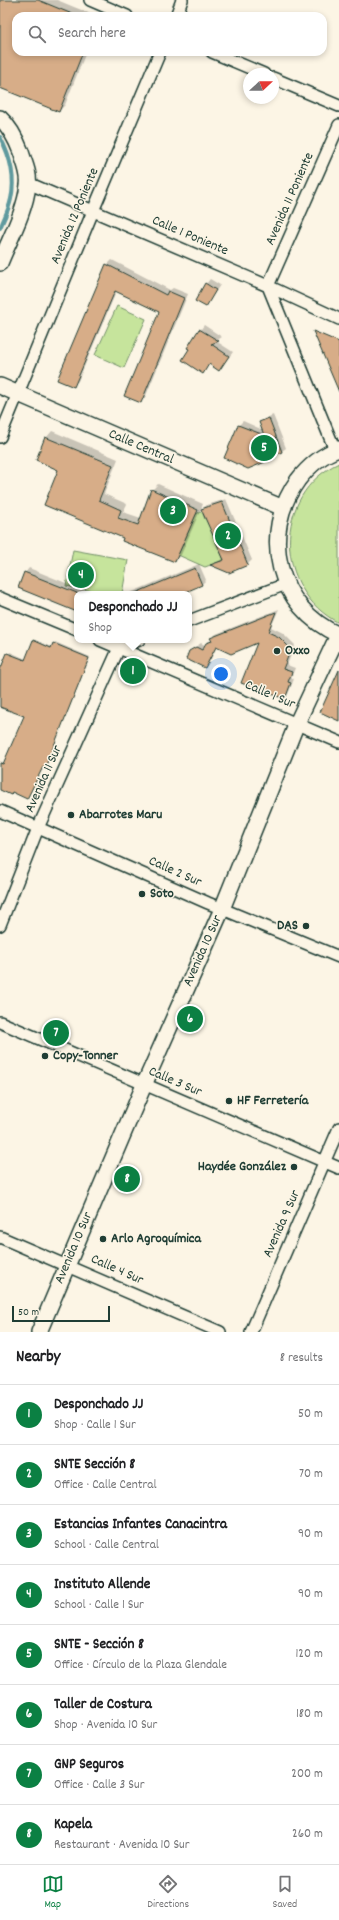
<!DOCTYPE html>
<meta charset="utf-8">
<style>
:root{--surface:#fff;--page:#f6f6f6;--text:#202124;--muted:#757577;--line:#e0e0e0;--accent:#0b8043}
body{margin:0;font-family:Dekko,sans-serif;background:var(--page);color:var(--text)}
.compass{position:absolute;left:243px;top:68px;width:36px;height:36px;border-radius:50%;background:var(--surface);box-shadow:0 2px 6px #0003;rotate:68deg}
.scale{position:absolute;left:12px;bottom:10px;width:98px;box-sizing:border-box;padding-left:4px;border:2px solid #1f3d34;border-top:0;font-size:11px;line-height:14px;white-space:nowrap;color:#1f3d34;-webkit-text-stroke:3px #fcf5e5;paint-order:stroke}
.you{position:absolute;left:221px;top:674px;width:14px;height:14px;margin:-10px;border:3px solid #fff;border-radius:50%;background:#1a73e8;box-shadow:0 0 0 6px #1a73e833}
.badge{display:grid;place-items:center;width:26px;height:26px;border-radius:50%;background:var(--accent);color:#fff;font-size:13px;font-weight:700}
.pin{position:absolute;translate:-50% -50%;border:2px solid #fff;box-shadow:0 1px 4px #0006}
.popup{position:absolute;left:74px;top:591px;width:118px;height:52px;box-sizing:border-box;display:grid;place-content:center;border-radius:8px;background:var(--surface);filter:drop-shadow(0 1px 3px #0005);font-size:13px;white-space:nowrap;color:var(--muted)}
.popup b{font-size:15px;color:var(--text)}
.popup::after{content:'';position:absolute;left:50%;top:100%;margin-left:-8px;border:8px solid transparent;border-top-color:var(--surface)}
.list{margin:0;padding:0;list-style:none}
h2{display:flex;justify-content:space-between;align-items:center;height:52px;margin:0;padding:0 16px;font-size:17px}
h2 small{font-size:13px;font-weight:400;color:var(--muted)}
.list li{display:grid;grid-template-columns:26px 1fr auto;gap:12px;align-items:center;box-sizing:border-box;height:60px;padding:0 16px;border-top:1px solid var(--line)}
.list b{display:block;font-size:15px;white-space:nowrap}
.list p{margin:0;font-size:13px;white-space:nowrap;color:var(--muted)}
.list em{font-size:13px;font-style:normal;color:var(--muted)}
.icon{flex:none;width:22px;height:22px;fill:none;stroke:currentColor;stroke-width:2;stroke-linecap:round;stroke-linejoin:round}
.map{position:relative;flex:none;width:339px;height:1332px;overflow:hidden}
.search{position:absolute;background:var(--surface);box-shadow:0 2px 6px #0003;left:12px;right:12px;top:12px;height:44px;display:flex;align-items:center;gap:10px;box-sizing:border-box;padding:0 14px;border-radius:12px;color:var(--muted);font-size:15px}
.sheet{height:532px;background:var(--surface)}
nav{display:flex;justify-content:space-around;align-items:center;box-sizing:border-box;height:56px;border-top:1px solid var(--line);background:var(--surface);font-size:11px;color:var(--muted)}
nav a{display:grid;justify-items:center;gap:2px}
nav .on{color:var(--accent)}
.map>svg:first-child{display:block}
.green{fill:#c6e49c;stroke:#729068}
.shadow{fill:#0003}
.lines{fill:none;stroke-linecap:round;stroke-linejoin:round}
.stream{stroke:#5f9a9e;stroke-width:4}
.building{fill:#d7ad88;stroke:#1f3d34}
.street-casing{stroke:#1f3d34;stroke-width:14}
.secondary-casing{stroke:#1f3d34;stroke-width:18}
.street{stroke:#fcf5e5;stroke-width:11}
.secondary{stroke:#fcf5e5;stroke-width:15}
.poi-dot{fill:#1f3d34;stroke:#fcf5e5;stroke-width:1.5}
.labels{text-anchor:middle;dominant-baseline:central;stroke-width:3;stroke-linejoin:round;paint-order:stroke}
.street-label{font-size:14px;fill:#1f3d34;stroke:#fcf5e5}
.poi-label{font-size:14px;font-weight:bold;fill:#1f3d34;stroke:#fcf5e5;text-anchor:start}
</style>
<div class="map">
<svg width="339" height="1332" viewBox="0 0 339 1332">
<rect width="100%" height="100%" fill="#fcf5e5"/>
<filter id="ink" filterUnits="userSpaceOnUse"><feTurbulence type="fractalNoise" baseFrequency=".025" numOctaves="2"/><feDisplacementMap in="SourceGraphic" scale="8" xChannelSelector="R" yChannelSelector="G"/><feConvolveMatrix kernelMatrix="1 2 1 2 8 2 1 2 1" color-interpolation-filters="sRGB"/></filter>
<g filter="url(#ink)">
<!-- green -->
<path class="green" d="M 117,306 L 146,319 L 124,368 L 95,355 Z
M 339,463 L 339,623 C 274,590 272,494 339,463 Z
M 202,511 L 205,519 L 207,518 L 224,560 L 205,567 L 178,555 L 196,514 Z
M 73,550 L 128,560 L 122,594 L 109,594 L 66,586 Z"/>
<!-- shadow -->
<path class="shadow" d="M 0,0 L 57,0 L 96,16 L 16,16 L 16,52 L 86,52 L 65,105 L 59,111 L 0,86 Z
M 112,260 L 170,290 L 173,288 L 188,294 L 145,398 L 140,402 L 160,311 L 117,290 L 78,381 L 73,386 L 107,265 Z
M 210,279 L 220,285 L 206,306 L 206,284 Z
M 204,325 L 222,337 L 216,341 L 233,352 L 219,370 L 210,363 L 203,373 L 188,347 Z
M 273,415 L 286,448 L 282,451 L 268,457 L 264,461 L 226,457 L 239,425 L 243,421 L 263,430 L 260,423 L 264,419 Z
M 52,431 L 118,459 L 104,494 L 127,504 L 123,512 L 141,518 L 152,490 L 158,484 L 203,504 L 181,555 L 175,561 L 124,538 L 60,469 L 37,460 L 46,438 Z
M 226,499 L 252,560 L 248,564 L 229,572 L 212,565 L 224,558 L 202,509 L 207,505 Z
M 199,564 L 206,580 L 201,585 L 178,594 L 127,594 Z
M 29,568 L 93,594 L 77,594 L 77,611 L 25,573 Z
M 279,609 L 271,627 L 283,633 L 295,645 L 287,665 L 295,668 L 291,678 L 294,679 L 288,694 L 284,698 L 259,641 L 217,646 L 209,663 L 205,667 L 190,651 L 201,643 L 206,646 L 216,634 Z
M 35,640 L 52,647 L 55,642 L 90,657 L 46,765 L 43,766 L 27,798 L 13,791 L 11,794 L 0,789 L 0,761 L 4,763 L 25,716 L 0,706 L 0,673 L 10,652 L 26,659 Z"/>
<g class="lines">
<!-- stream -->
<path class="stream" d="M 0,137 C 10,156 16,177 11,199 C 9,209 4,219 0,228"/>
</g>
<!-- building -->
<path class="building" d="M 0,0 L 38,0 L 77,16 L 16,16 L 16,52 L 83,52 L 59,112 L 0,88 Z
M 106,264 L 166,295 L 168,291 L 184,298 L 141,403 L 124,396 L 159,312 L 115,291 L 74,387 L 57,380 Z
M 205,283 L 216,290 L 206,307 L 195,301 Z
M 199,329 L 219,341 L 211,344 L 229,356 L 219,371 L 209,364 L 203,374 L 182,360 L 189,349 L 187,348 Z
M 313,331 L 339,342 L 339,392 Z
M 269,418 L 282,452 L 264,460 L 265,462 L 248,469 L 224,458 L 238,425 L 264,435 L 259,422 Z
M 45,437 L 113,465 L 99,500 L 121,510 L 118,518 L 138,525 L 151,489 L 198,510 L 175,562 L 122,541 L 123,538 L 44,505 L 58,470 L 36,460 Z
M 222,502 L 248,565 L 229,573 L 210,565 L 224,560 L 201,509 Z
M 195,568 L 202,585 L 181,594 L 133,594 Z
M 24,572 L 77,593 L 77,612 L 18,588 Z
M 276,612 L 268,632 L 279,637 L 291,649 L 283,669 L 292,672 L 288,682 L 291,683 L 285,699 L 241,683 L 257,643 L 231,654 L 216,647 L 205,668 L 186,659 L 189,651 L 196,647 L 202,650 L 206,643 L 212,641 L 210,638 Z
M 33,640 L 51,648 L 53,643 L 89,658 L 45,768 L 43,767 L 27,799 L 12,792 L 11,795 L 0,790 L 0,763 L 3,764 L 24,716 L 0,707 L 0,670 L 7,653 L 25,660 Z
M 339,670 L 339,721 L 320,712 Z"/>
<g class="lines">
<defs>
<path id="street" d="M 90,0 L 127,16
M 176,16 L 182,0
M 212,52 L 264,74
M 273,78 L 339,106
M 28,183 L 268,286 L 339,319
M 268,286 L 335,450
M 268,286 L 339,125
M 0,437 L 93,211 L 160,52
M 0,598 L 77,630
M 189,621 L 286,584
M 100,640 L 339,742
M 0,811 L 208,903 L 339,957
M 0,925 L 38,828 L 119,648 L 139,640
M 0,1022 L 339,1168
M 0,1237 L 220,1332
M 251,1332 L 339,1128"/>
<path id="secondary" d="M 0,118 C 10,127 16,139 21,152 C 24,162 30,174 28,185 C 25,212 10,238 0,263
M 0,386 L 283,508
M 339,449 C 323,454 308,467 298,480 C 259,534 277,608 339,635
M 39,1332 L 144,1085 L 222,909 L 297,723 L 338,635"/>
</defs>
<!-- street casing -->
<use href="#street" class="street-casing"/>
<!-- secondary casing -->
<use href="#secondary" class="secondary-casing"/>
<!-- street -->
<use href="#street" class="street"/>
<!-- secondary -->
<use href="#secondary" class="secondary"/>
</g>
</g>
<!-- markers -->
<g class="poi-dot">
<circle cx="277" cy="651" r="4"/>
<circle cx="71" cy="815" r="4"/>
<circle cx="142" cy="894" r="4"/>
<circle cx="306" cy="926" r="4"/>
<circle cx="45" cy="1056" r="4"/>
<circle cx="229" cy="1101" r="4"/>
<circle cx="294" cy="1167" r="4"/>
<circle cx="103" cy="1239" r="4"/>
</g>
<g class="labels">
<!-- street labels -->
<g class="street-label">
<text transform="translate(290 199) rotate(-66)">Avenida 11 Poniente</text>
<text transform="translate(75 216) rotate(-67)">Avenida 12 Poniente</text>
<text transform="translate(190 236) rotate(23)">Calle 1 Poniente</text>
<text transform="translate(141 447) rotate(23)">Calle Central</text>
<text transform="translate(270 695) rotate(23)">Calle 1 Sur</text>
<text transform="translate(44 779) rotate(-66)">Avenida 11 Sur</text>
<text transform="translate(175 872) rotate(24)">Calle 2 Sur</text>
<text transform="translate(203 951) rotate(-66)">Avenida 10 Sur</text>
<text transform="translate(175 1082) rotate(23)">Calle 3 Sur</text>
<text transform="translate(282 1224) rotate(-66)">Avenida 9 Sur</text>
<text transform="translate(74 1248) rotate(-67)">Avenida 10 Sur</text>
<text transform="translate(117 1270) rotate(24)">Calle 4 Sur</text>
</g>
<!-- poi labels -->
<g class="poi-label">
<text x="285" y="651">Oxxo</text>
<text x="79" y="815">Abarrotes Maru</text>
<text x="150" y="894">Soto</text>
<text x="298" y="926" text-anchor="end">DAS</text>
<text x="53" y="1056">Copy-Tonner</text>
<text x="237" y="1101">HF Ferretería</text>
<text x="286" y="1167" text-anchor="end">Haydée González</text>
<text x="111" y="1239">Arlo Agroquímica</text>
</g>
</g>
</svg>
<svg class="compass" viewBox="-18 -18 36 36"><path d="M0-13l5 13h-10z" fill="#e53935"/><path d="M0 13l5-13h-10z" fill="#757577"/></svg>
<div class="scale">50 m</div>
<div class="you"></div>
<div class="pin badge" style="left:133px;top:671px">1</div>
<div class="popup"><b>Desponchado JJ</b>Shop</div>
<div class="pin badge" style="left:228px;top:536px">2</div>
<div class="pin badge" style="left:173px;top:511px">3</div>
<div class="pin badge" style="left:81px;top:575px">4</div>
<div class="pin badge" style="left:264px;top:448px">5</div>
<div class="pin badge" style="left:190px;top:1019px">6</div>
<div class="pin badge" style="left:56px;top:1033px">7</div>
<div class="pin badge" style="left:127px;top:1179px">8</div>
<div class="search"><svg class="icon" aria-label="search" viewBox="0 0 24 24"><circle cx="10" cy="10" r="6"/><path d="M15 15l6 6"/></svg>Search here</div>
</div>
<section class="sheet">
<h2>Nearby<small>8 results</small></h2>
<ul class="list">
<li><span class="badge">1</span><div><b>Desponchado JJ</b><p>Shop · Calle 1 Sur</p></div><em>50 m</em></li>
<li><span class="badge">2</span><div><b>SNTE Sección 8</b><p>Office · Calle Central</p></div><em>70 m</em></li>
<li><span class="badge">3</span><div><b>Estancias Infantes Canacintra</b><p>School · Calle Central</p></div><em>90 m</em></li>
<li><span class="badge">4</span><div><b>Instituto Allende</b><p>School · Calle 1 Sur</p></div><em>90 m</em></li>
<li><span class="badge">5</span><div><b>SNTE - Sección 8</b><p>Office · Círculo de la Plaza Glendale</p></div><em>120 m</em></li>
<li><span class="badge">6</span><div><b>Taller de Costura</b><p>Shop · Avenida 10 Sur</p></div><em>180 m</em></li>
<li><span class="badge">7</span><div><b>GNP Seguros</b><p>Office · Calle 3 Sur</p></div><em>200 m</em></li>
<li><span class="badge">8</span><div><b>Kapela</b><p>Restaurant · Avenida 10 Sur</p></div><em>260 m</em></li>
</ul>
</section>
<nav>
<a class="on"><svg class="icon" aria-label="map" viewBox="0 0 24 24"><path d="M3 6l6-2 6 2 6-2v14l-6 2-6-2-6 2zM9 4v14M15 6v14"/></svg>Map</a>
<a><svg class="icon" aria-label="directions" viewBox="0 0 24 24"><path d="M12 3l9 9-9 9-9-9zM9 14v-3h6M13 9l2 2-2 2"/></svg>Directions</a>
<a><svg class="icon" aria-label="saved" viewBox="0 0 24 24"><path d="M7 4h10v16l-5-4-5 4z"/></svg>Saved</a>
</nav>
